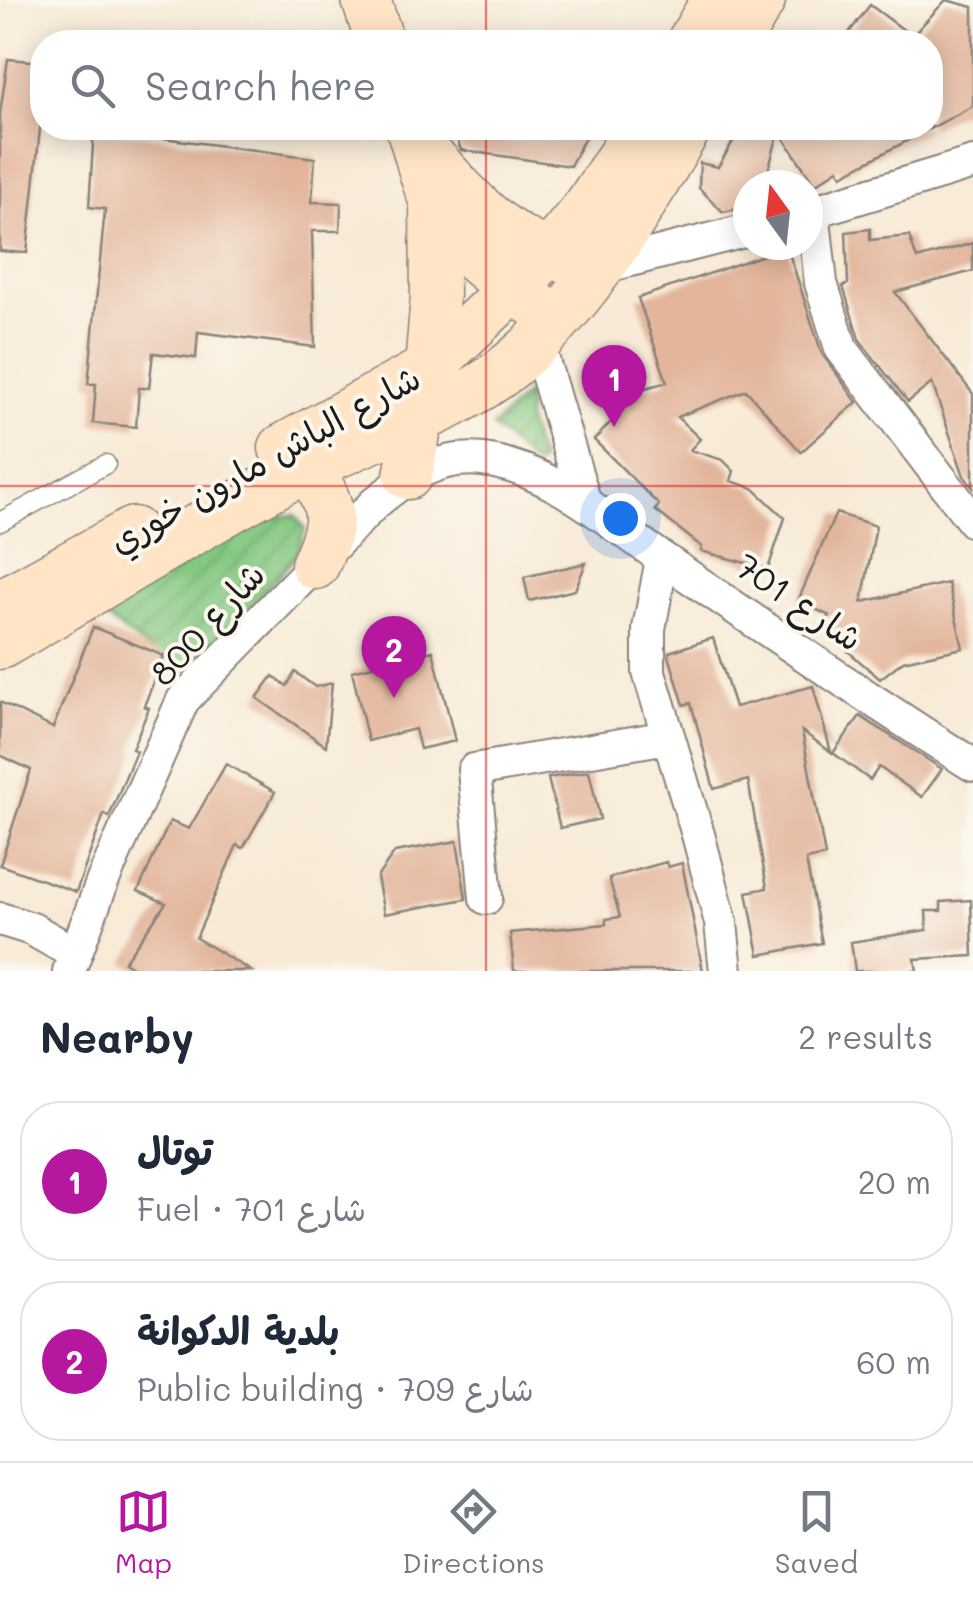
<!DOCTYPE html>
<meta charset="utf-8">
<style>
:root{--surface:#fff;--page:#f2f2f3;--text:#1f2937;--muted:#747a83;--line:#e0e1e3;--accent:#b5179e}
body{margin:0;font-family:Mali,"Playpen Sans Arabic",sans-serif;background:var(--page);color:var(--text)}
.compass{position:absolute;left:733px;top:170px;width:90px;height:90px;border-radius:50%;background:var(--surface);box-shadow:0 5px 25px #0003;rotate:345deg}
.you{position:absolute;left:620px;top:518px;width:35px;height:35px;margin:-25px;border:8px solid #fff;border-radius:50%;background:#1a73e8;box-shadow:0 0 0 15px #1a73e833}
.badge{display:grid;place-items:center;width:65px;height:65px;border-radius:50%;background:var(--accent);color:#fff;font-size:32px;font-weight:700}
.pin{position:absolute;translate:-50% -82px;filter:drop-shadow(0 2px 5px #0008)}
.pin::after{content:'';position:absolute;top:52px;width:35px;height:30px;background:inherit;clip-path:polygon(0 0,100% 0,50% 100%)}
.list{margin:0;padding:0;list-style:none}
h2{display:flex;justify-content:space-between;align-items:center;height:130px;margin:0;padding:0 40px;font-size:42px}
h2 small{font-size:32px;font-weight:400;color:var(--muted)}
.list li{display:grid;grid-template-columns:65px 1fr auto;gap:30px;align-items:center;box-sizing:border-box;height:160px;margin:0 20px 20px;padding:0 20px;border:2px solid var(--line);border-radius:40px}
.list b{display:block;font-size:38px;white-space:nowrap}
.list p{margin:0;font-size:32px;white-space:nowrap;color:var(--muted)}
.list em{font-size:32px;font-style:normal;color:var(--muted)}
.icon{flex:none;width:55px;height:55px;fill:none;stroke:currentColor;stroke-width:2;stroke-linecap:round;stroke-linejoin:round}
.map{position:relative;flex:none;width:973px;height:971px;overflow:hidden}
.search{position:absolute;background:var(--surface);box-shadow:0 5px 25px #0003;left:30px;right:30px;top:30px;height:110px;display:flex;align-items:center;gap:25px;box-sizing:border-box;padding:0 35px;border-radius:40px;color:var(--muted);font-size:38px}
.sheet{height:490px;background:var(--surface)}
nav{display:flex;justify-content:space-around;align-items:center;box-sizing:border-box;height:140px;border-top:2px solid var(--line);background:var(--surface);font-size:28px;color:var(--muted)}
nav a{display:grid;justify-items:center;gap:5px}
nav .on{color:var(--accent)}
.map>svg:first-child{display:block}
.garden{fill:url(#garden-furrows);stroke:#50724e;stroke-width:2.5}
.building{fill:#e3b69c}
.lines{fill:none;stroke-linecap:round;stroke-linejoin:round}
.service-casing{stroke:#8a837a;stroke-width:21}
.minor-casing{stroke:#8a837a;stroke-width:36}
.secondary-casing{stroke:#8a837a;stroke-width:51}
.service{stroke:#fff;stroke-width:18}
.minor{stroke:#fff;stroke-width:32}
.secondary{stroke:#ffe4c6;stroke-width:48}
.grid{fill:none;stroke:#d62828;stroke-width:2.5;stroke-opacity:0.55}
.labels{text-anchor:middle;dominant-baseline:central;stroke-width:8;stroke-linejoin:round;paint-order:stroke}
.street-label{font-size:35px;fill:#1c1c1c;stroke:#fbf7ec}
</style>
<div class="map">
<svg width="973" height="971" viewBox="0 0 973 971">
<defs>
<pattern id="garden-furrows" width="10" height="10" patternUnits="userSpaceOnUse" patternTransform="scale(2.5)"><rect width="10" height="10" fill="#84c881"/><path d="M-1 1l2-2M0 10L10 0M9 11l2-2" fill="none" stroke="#71ab6f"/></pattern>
</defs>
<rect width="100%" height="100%" fill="#fbf7ec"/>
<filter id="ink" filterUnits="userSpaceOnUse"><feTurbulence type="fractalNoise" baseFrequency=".01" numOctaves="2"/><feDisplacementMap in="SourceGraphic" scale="20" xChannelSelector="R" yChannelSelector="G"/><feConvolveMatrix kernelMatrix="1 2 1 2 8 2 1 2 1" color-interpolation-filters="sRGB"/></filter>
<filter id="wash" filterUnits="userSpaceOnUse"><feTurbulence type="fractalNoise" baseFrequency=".0048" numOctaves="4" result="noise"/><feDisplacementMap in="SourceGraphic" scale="40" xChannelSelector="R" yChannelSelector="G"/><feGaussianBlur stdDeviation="2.25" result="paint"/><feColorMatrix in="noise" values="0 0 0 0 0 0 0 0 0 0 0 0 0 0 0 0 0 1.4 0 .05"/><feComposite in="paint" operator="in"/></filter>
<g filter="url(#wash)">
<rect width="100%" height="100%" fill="#f8ead7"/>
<!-- garden -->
<path class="garden" d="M 528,392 L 527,423 L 541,462 L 535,466 L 492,427 Z
M 295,515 L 305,530 L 297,555 L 188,678 L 102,615 L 262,517 Z"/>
<g id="blocks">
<!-- building -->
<path class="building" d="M 946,0 L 973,7 L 973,106 L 842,175 L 838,169 L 815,185 L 779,131 L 764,185 L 748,185 L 748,207 L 723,212 L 699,188 L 700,163 L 718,167 L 741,128 L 930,128 L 930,42 L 842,42 L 870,5 L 912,36 Z
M 8,59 L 42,62 L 42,110 L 27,253 L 0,251 L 0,113 Z
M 453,128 L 590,128 L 570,166 L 461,150 Z
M 94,129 L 315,158 L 312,202 L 341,203 L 340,231 L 312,231 L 315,347 L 198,332 L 196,358 L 153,353 L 149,388 L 139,388 L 136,427 L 93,423 L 96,384 L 88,384 L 105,209 L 89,207 Z
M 870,229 L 870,240 L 909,236 L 917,259 L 973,243 L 973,271 L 895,292 L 973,394 L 973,488 L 964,476 L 932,383 L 908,402 L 859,339 L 843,286 L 848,284 L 846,232 Z
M 787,247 L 822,354 L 857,402 L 801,452 L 746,390 L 677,417 L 700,439 L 690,450 L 723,460 L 734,471 L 731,481 L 753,488 L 785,518 L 768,569 L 701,551 L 702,547 L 655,510 L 659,505 L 594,440 L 642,389 L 667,382 L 638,298 Z
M 836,513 L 876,526 L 862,602 L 948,583 L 963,648 L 903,661 L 880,679 L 820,627 L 830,616 L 798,601 Z
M 586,563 L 575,590 L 529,601 L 524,577 Z
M 93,627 L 164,656 L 144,706 L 149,708 L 132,749 L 136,751 L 109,817 L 104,814 L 76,892 L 0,865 L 31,770 L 0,755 L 0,702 L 53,728 Z
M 713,638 L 735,707 L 813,686 L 831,752 L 802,731 L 825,856 L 806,860 L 822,943 L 759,955 L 747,892 L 767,888 L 748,780 L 714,789 L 691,703 L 684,705 L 669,656 L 669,652 Z
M 433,651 L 455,741 L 420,749 L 415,729 L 368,741 L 352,671 Z
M 295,672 L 315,687 L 332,683 L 326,746 L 257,698 L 273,676 L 287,686 Z
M 860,716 L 942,769 L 922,797 L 879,767 L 870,780 L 833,753 Z
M 226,764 L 275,792 L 243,848 L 237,845 L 196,938 L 251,971 L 138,971 L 124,962 L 166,903 L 138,891 L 170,821 L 189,829 Z
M 589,771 L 600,819 L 560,828 L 548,778 Z
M 457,841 L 466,899 L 384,914 L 377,877 L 395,852 Z
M 666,862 L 668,867 L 682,863 L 703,971 L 514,971 L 510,933 L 606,924 L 606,919 L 620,917 L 609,878 Z
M 971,900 L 973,956 L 915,959 L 917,971 L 855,971 L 851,942 L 927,930 L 926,911 L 941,911 L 941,902 Z"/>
</g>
</g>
<g filter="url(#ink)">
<use href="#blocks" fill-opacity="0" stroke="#8a837a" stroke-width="2.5"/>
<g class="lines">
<defs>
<path id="service" d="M 0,522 L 106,464"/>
<path id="minor" d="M 813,211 L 821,283 L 841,348 L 973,521
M 808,213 L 973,163
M 599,268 L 748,230
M 537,340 L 584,500
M 662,559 L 649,629 L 649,672 L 699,838 L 721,923 L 726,971
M 486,898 L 474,770 L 668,737
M 0,919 L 32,929 L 74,953
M 69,971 L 103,880 L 183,700 L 374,504 C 406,477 438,455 483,460 C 552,469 607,521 662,558 C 764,628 868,699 973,765"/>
<path id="secondary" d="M 366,0 L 380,42
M 691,42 L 716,0
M 736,42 L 761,0
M 410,128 C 419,152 423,178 434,202 C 455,249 495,277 537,305
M 436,163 C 477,210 511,245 573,261
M 283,448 L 429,368 L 548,254 L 588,206 L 640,128
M 309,467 C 333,510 336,518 315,565
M 408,475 L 429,368 L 435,296 L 434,203
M 0,604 L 133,531
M 0,645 C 103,586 204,520 309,467 C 379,431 458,412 517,360 C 590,296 639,210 687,128"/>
</defs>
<!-- service casing -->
<use href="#service" class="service-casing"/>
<!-- minor casing -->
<use href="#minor" class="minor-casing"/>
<!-- secondary casing -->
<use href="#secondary" class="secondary-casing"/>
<!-- service -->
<use href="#service" class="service"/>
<!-- minor -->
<use href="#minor" class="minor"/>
<!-- secondary -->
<use href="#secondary" class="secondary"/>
</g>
</g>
<!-- grid -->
<path class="grid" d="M 486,0 L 486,42M 486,128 L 486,971M 0,486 L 973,486"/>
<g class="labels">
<!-- street labels -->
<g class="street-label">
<text transform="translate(264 458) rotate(-29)">شارع الباش مارون خوري</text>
<text transform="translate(800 601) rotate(34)">شارع 701</text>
<text transform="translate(206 623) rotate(-48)">800 شارع</text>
</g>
</g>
</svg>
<svg class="compass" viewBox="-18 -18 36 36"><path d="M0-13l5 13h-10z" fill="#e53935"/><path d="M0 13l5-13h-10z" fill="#747a83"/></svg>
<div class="you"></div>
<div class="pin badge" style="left:614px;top:427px">1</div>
<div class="pin badge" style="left:394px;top:698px">2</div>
<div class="search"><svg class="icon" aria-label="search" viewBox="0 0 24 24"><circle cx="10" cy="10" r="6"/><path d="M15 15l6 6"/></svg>Search here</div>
</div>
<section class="sheet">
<h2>Nearby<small>2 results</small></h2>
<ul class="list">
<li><span class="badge">1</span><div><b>توتال</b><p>Fuel · شارع 701</p></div><em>20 m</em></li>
<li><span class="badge">2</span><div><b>بلدية الدكوانة</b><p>Public building · شارع 709</p></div><em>60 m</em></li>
</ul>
</section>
<nav>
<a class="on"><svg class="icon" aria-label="map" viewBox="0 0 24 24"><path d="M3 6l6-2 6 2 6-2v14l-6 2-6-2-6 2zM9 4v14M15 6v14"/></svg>Map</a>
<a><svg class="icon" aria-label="directions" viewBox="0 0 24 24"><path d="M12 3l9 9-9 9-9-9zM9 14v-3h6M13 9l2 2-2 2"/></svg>Directions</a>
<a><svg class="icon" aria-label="saved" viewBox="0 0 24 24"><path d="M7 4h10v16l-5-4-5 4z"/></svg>Saved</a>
</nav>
